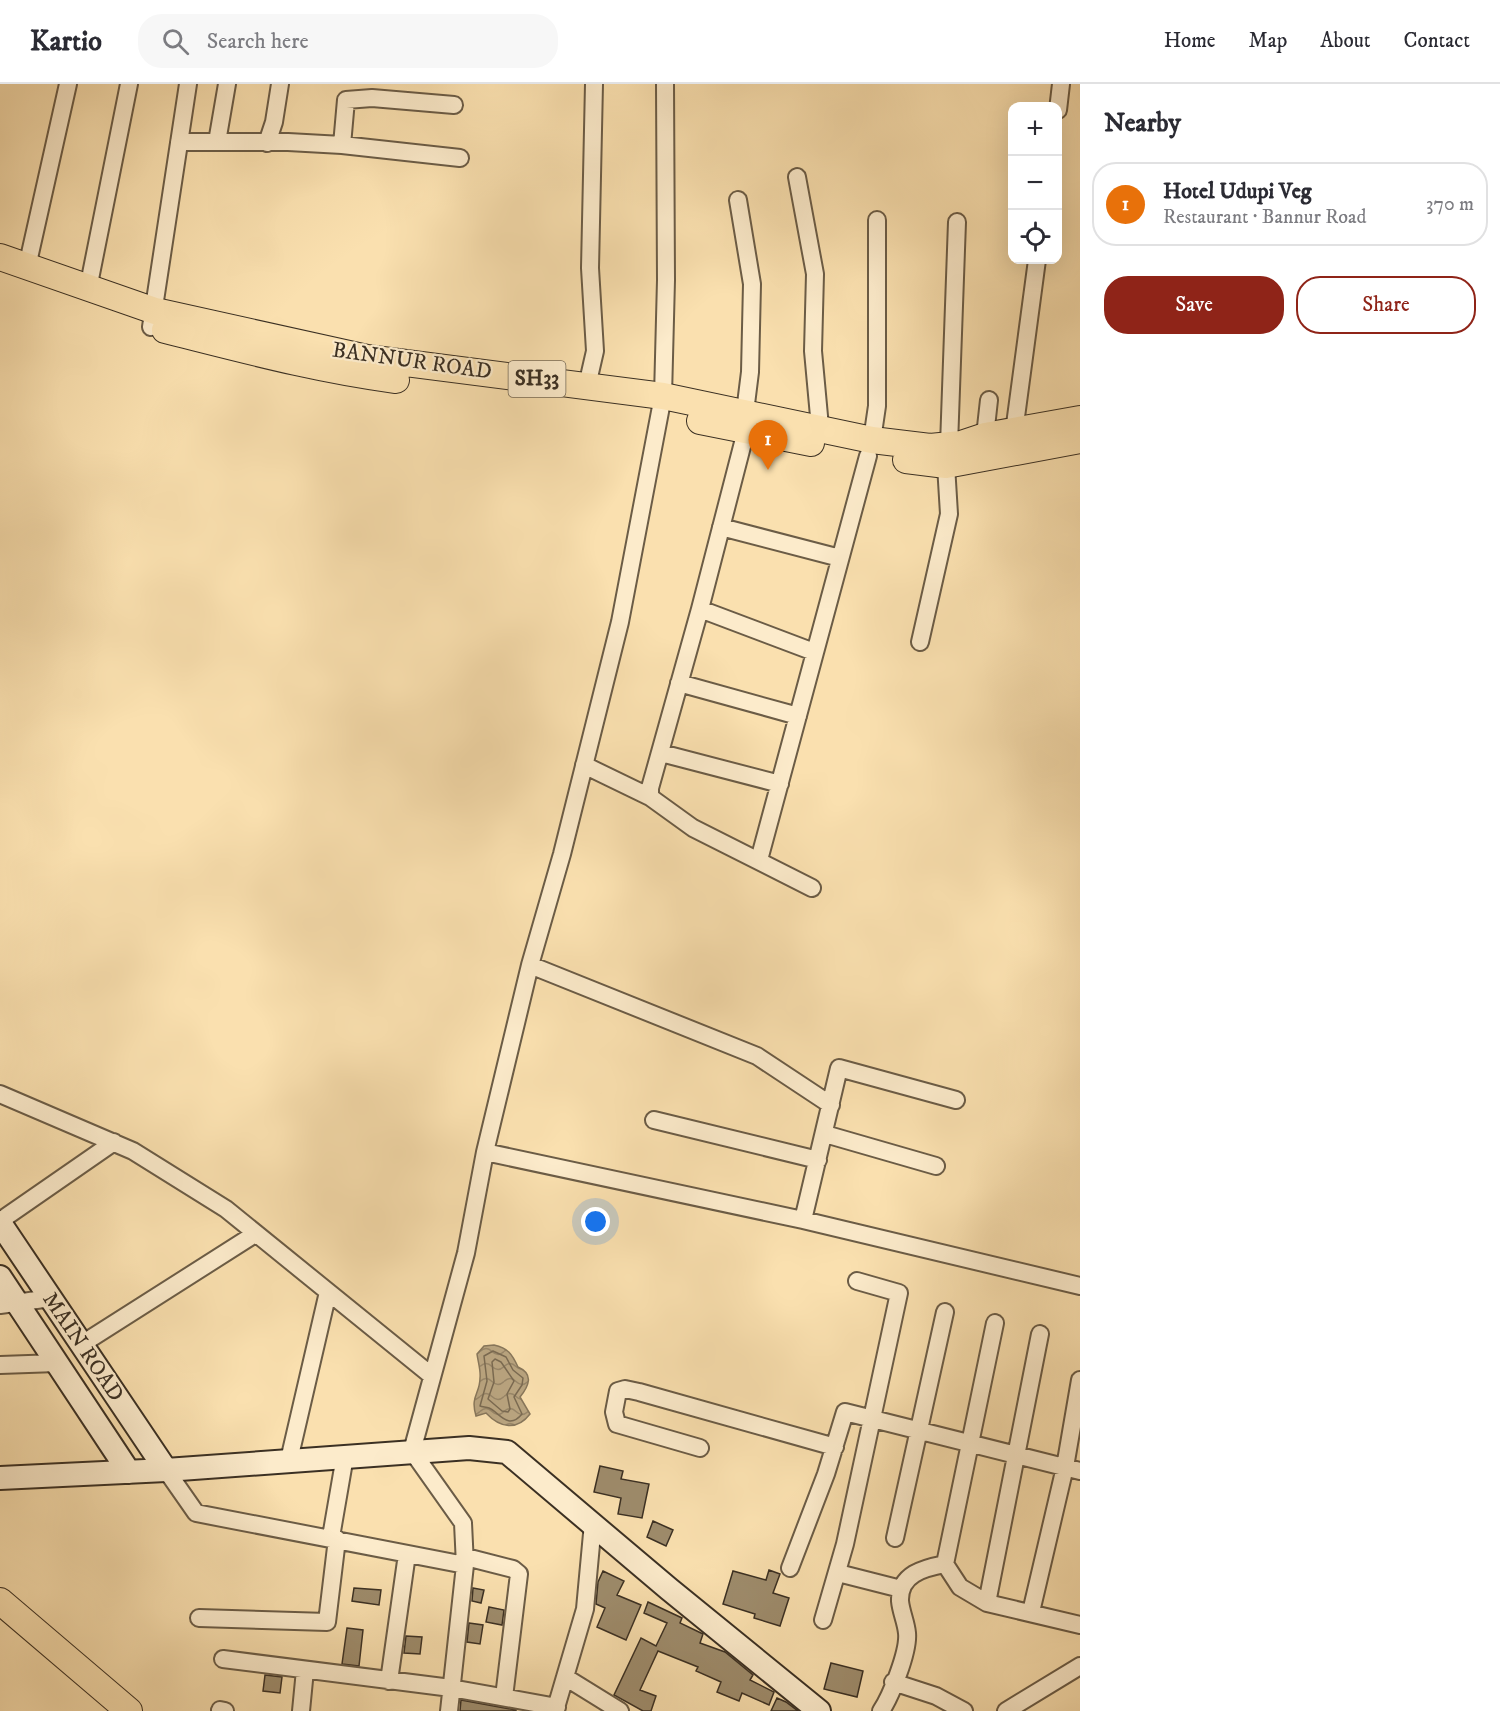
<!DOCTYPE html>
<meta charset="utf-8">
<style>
:root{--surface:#fff;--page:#f7f7f7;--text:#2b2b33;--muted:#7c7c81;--line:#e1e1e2;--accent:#8f2418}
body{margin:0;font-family:"IM FELL DW Pica",serif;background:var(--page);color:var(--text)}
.controls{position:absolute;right:18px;top:18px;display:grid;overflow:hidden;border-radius:12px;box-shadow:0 6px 24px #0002}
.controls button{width:54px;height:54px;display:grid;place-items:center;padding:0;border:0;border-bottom:2px solid var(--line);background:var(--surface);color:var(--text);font:30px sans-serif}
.you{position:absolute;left:596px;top:1138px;width:21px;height:21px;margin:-15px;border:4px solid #fff;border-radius:50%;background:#1a73e8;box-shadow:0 0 0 9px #1a73e833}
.badge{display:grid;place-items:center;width:39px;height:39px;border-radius:50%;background:var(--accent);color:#fff;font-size:20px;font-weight:700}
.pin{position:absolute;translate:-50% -50px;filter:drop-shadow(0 2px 3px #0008)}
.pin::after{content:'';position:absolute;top:32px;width:21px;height:18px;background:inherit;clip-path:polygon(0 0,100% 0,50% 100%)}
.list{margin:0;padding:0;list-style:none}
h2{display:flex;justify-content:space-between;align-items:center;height:78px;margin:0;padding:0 24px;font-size:26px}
h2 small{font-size:20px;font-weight:400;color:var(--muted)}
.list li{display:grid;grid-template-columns:39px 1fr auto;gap:18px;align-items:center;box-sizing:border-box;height:84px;margin:0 12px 12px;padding:0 12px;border:2px solid var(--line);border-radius:24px}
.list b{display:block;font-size:22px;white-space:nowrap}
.list p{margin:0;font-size:20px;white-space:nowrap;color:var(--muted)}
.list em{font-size:20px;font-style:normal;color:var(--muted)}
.actions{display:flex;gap:12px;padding:18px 24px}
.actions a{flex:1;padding:14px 0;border:2px solid var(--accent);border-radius:24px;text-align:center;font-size:21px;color:var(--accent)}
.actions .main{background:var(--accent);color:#fff}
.icon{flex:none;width:33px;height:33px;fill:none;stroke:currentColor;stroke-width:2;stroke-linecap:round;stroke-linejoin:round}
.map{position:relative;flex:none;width:1080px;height:1627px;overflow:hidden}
header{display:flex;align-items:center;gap:36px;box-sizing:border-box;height:84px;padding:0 30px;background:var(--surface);border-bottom:2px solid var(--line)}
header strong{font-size:28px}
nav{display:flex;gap:33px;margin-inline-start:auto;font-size:21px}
.search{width:420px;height:54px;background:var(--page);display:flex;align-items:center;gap:15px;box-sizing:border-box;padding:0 21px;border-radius:24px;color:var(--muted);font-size:22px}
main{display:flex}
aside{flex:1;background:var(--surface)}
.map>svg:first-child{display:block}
.water{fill:url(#water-waves);stroke:#87765a;stroke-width:1.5}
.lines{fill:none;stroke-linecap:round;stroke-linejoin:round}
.shore{stroke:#7a6a51;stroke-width:1.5}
.building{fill:#9e8c6c;stroke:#3b3023;stroke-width:1.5}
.street-casing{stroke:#6b5c46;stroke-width:20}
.secondary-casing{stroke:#3b3023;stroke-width:26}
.primary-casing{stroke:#3b3023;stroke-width:28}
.street{stroke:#fcebcb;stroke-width:16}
.secondary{stroke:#fcebcb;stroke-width:22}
.primary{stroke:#fae0af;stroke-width:26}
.labels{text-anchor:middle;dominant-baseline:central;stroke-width:4.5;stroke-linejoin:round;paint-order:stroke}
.shield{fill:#fcebcb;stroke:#756855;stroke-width:1.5}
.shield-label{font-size:21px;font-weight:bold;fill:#3b3023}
.street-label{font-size:22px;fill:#3b3023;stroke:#fcebcb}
</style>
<header>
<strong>Kartio</strong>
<div class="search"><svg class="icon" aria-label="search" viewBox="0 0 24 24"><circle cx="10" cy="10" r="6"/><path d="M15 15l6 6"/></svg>Search here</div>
<nav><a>Home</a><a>Map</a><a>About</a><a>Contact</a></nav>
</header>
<main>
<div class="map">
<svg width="1080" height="1627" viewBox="0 0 1080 1627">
<defs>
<pattern id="water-waves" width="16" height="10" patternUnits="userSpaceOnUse" patternTransform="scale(1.5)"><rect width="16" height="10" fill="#b9a47f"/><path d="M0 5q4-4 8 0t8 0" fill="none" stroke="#988668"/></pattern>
</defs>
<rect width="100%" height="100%" fill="#fae0af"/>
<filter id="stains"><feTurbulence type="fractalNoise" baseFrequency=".00333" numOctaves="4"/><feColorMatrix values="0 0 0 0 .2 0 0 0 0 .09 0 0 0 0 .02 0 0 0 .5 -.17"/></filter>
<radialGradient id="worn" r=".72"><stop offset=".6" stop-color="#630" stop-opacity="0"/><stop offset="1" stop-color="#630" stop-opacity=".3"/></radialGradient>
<!-- water -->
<path class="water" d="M 494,1261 C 508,1264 512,1270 518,1283 C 534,1290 529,1302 520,1313 L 530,1330 C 517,1347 500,1344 486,1329 L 476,1332 C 470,1312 480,1310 480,1294 C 481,1287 478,1278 477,1270 L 484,1262 Z"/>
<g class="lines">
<!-- shore -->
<path class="shore" d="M 493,1267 L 506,1273 L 513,1286 L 523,1294 L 522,1301 L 514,1313 L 522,1330 C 508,1347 499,1328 489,1324 C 486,1323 482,1323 480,1322 L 487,1297 L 484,1272 Z
M 495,1275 L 501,1278 L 514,1297 L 507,1310 L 510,1325 L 508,1328 L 502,1327 L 488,1315 L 494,1298 L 492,1278 Z"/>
</g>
<!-- building -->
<path class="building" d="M 600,1382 L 623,1387 L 621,1395 L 649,1400 L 642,1434 L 618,1430 L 621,1414 L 594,1408 Z
M 653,1437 L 673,1446 L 666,1462 L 647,1453 Z
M 769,1486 L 780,1490 L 773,1509 L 789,1514 L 780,1542 L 754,1534 L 755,1530 L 723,1520 L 733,1487 L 766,1496 Z
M 603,1487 L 624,1497 L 617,1511 L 641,1521 L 626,1556 L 597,1543 L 605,1524 L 596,1520 L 598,1498 Z
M 354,1504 L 381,1506 L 379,1521 L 352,1517 Z
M 473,1504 L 484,1506 L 481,1519 L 472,1517 Z
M 648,1518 L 682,1534 L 680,1539 L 703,1550 L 700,1559 L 725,1568 L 753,1591 L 750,1596 L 774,1608 L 769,1621 L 742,1609 L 739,1617 L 717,1608 L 721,1598 L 696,1587 L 698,1583 L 658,1567 L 640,1606 L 656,1612 L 651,1627 L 643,1627 L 614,1611 L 641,1554 L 656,1562 L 667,1539 L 644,1529 Z
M 489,1523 L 504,1526 L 502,1541 L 486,1538 Z
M 469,1539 L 483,1541 L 480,1560 L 467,1558 Z
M 347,1544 L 363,1546 L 359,1582 L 342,1580 Z
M 406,1552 L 422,1553 L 420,1570 L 404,1569 Z
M 831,1579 L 863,1587 L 857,1613 L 824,1605 Z
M 265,1591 L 282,1593 L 280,1609 L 263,1607 Z
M 777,1614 L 786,1618 L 798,1627 L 771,1627 Z
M 461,1616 L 516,1626 L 516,1627 L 460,1627 Z"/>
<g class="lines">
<defs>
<path id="street" d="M 1058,26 L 1061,0
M 179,58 L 288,58 L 342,61 L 346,16 L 372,14 L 454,21
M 217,58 L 227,0
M 267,59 L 274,38 L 280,0
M 342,61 L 460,74
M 797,93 L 815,190 L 813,267 L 820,343
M 738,116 L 752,200 L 750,288 L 745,328
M 27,183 L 68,0
M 88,205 L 129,0
M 151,243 L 188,0
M 587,302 L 595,267 L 590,184 L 594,0
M 746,347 L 700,525 L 650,704 L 650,713 L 693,744 L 812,804
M 1014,348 L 1037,176
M 985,352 L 989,316
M 872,356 L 877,322 L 877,136
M 949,361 L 957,138
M 721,443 L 840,474
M 700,525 L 814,568
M 920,558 L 949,430 L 946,381
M 679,599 L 798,632
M 661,669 L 780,700
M 584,681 L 650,713
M 759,776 L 868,372
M 530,881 L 757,972 L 831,1021
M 0,1010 L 133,1067 L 226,1125 L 432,1292
M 654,1036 L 818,1076
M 825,1050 L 936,1082
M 485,1068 L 803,1136 L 1080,1202
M 803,1136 L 839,984 L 956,1016
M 0,1137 L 114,1058
M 0,1221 L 51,1214
M 995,1239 L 945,1480 L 960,1503 L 987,1519 L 1080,1541
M 82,1260 L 255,1150
M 0,1281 L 57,1279
M 700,1364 L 617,1340 L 614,1328 L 618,1307 L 625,1305 L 639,1308 L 835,1363
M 289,1376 L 328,1208
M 166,1386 L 196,1429 L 465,1481
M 331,1453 L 345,1372
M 895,1454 L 945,1228
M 466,1473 L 513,1485 L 519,1490 L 504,1613
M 790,1484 L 826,1390 L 845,1328 L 1080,1387
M 838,1489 L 901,1505
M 987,1519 L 1040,1250
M 1031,1528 L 1065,1383 L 1080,1296
M 199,1534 L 327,1538 L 337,1455
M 823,1536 L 845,1460 L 899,1209 L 857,1197
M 223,1575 L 451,1604 L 557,1623
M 565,1593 L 620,1627
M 389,1597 L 407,1470
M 893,1598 L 936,1612 L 964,1627
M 220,1626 L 225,1627
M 301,1627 L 305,1586
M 449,1627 L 465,1481 L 463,1439 L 412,1367 L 466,1169 L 485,1068 L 530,881 L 562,770 L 620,538 L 663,312 L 666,196 L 665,0
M 555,1627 L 585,1525 L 593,1439
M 881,1627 C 891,1612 909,1567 907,1549 C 906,1538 901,1528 900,1517 C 899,1490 924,1484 945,1480
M 1006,1627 L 1080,1582"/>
<path id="secondary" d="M 0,1139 L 166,1386
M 0,1193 L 129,1388
M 0,1394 L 166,1386 L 469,1364 L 507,1368 L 669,1505 L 819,1627"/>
<path id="primary" d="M 0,173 L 155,227 L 367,274 L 663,312 L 872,356 L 930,363 L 961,360 L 985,352 L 1080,335
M 165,246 C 241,265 318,286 396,296
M 700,337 L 811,359
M 906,376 L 946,381 L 1080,356
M 0,1517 L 129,1627"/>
</defs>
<!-- street casing -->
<use href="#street" class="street-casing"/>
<!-- secondary casing -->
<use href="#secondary" class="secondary-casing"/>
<!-- primary casing -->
<use href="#primary" class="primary-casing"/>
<!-- street -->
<use href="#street" class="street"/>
<!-- secondary -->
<use href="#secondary" class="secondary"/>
<!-- primary -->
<use href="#primary" class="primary"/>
</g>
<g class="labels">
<!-- shield labels -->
<rect class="shield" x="508.5" y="277" width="57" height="36" rx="4.5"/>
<g class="shield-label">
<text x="537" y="295">SH33</text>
</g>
<!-- street labels -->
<g class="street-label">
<text transform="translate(412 277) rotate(8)">BANNUR ROAD</text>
<text transform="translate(83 1263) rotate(56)">MAIN ROAD</text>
</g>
</g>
<rect width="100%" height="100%" filter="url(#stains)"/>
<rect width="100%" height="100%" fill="url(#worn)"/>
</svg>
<div class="controls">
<button>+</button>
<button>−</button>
<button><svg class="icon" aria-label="locate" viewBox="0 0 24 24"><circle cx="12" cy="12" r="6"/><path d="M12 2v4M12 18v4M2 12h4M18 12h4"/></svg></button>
</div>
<div class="you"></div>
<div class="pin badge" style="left:768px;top:386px;background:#e8710a">1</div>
</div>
<aside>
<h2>Nearby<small></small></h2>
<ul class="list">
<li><span class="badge" style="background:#e8710a">1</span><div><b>Hotel Udupi Veg</b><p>Restaurant · Bannur Road</p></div><em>370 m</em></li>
</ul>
<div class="actions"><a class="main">Save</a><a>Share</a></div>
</aside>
</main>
